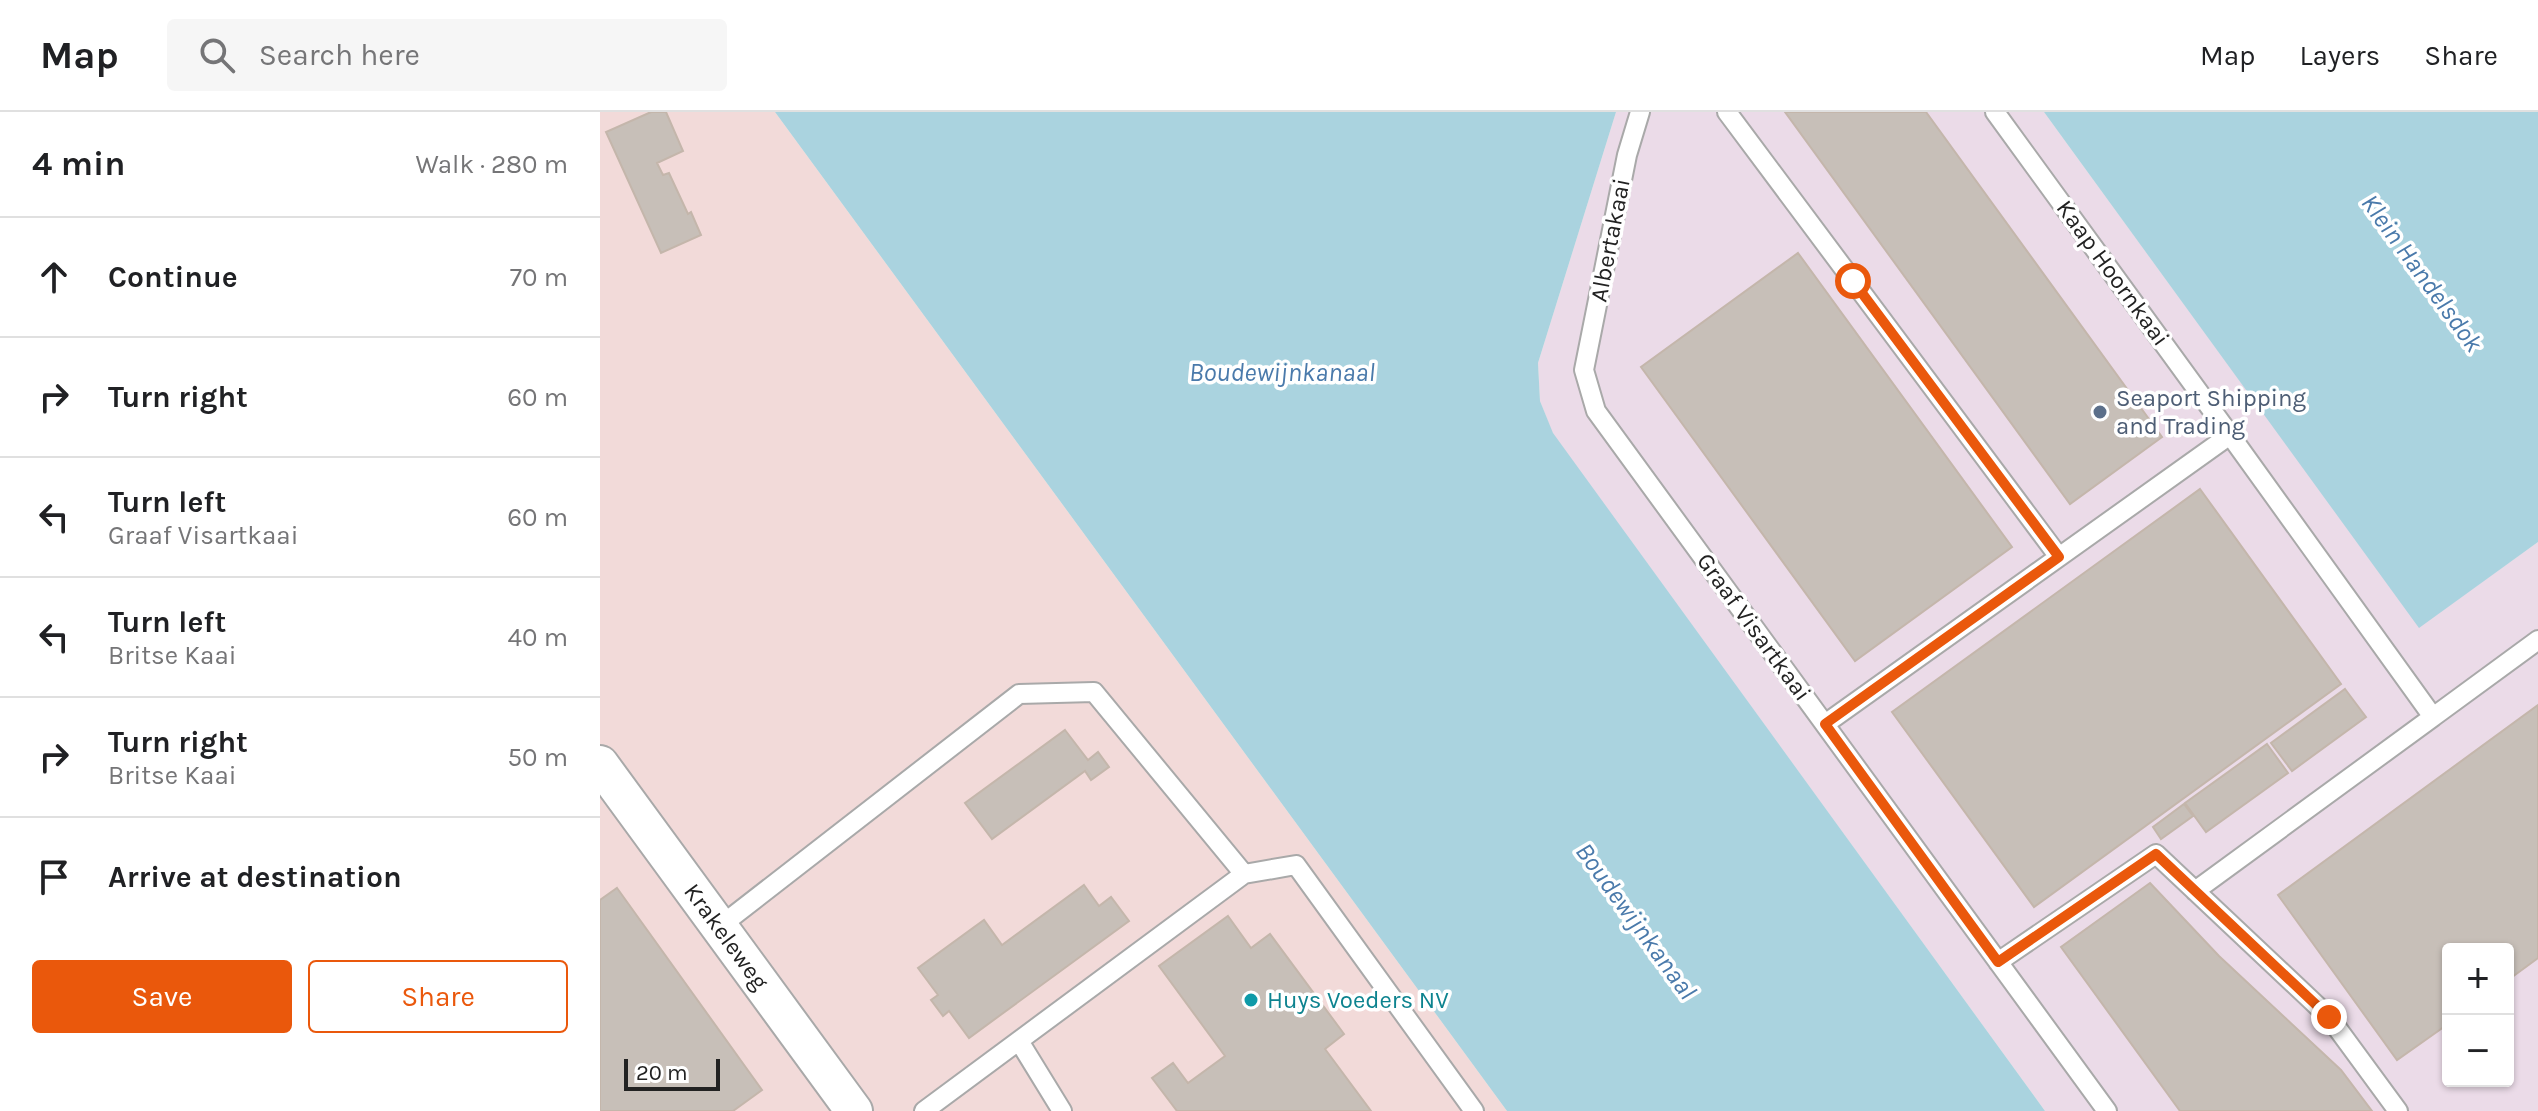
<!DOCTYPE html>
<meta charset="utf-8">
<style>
:root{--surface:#fff;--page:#f6f6f6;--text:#202124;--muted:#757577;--line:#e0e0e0;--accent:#ea580c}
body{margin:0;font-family:Karla,sans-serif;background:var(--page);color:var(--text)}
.controls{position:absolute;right:24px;bottom:24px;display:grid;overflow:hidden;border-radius:8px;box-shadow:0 2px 6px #0004}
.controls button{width:72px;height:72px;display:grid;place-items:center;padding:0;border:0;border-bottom:2px solid var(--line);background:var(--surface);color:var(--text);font:40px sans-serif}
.scale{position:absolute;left:24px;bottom:20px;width:96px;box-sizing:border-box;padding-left:8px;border:4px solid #222;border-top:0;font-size:22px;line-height:28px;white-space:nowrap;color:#222;-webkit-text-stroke:6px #fff;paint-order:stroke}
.stop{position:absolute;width:24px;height:24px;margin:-18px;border:6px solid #ea580c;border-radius:50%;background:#fff}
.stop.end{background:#ea580c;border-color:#fff;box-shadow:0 2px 8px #0008}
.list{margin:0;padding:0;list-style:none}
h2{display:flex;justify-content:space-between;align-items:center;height:104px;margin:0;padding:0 32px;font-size:34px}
h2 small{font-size:26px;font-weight:400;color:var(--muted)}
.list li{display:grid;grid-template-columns:52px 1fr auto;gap:24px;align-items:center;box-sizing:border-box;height:120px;padding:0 32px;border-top:2px solid var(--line)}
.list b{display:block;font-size:30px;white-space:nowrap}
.list p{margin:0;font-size:26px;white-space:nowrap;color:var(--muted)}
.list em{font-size:26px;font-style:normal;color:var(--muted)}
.actions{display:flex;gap:16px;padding:24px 32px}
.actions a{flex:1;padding:18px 0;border:2px solid var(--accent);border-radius:8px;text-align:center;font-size:28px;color:var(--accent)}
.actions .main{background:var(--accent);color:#fff}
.icon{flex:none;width:44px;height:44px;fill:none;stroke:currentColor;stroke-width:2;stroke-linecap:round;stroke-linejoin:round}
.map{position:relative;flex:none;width:1938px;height:999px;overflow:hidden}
header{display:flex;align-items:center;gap:48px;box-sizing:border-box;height:112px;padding:0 40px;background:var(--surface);border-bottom:2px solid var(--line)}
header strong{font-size:38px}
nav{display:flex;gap:44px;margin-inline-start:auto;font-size:28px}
.search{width:560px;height:72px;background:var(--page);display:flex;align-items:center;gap:20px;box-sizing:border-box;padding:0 28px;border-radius:8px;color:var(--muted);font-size:30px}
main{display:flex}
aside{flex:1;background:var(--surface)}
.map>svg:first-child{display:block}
.commercial{fill:#f2dad9}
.industrial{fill:#ebdbe8;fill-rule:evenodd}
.water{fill:#aad3df}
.building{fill:#c7bfb8;stroke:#c4b6ab;stroke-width:2}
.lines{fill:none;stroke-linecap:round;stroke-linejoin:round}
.service-casing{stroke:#a9a9a9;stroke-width:22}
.minor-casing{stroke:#a9a9a9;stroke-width:40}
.service{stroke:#fff;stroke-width:18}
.minor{stroke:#fff;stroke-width:36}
.route{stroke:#ea580c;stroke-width:10}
.service-dot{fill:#5c6f8a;stroke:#fff;stroke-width:3}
.culture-dot{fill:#0f9aa8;stroke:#fff;stroke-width:3}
.labels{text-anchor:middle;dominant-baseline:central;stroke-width:7;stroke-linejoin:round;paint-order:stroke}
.street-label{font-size:24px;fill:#222;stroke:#fff}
.service-label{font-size:24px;fill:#4e5e75;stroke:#fff;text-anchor:start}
.culture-label{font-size:24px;fill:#0d838f;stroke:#fff;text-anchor:start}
.water-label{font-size:26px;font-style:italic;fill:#4a7aab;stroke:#fff}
</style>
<header>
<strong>Map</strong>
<div class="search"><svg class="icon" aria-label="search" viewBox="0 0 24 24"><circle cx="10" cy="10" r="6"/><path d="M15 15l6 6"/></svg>Search here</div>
<nav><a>Map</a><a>Layers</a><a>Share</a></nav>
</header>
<main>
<aside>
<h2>4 min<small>Walk · 280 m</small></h2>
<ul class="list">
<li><svg class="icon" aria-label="ahead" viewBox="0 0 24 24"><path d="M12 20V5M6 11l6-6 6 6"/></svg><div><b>Continue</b></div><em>70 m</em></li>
<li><svg class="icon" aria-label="right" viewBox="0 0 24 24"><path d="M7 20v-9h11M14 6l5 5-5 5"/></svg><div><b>Turn right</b></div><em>60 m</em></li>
<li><svg class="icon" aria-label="left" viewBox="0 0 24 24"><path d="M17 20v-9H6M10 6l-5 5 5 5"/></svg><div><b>Turn left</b><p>Graaf Visartkaai</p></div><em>60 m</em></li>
<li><svg class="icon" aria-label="left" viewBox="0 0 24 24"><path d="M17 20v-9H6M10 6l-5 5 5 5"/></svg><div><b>Turn left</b><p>Britse Kaai</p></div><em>40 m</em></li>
<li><svg class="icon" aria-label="right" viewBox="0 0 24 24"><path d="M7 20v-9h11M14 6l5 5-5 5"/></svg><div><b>Turn right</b><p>Britse Kaai</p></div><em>50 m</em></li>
<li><svg class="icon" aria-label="arrive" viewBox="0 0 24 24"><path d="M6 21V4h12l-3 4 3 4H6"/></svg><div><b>Arrive at destination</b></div></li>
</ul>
<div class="actions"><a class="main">Save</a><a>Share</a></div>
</aside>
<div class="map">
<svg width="1938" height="999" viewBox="0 0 1938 999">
<rect width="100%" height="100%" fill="#f2efe9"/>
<!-- commercial -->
<path class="commercial" d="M 0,0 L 175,0 L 907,999 L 0,999 Z"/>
<!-- industrial -->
<path class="industrial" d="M 1016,0 L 1444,0 L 1819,515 L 1938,430 L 1938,999 L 1445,999 L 953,322 L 940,289 L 938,251 ZM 1848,837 L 1908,837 L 1908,969 L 1848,969 Z"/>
<!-- water -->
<path class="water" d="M 175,0 L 1016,0 L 938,251 L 940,289 L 953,321 L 1445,999 L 907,999 Z
M 1444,0 L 1938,0 L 1938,430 L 1819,516 Z"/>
<!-- building -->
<path class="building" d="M 51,0 L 66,0 L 83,39 L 57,51 L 63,63 L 69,61 L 88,102 L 91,100 L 101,123 L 61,141 L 6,20 Z
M 1185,0 L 1326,0 L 1562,325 L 1470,392 Z
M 1198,141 L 1412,435 L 1255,549 L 1041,255 Z
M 1600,377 L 1741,572 L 1434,795 L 1292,600 Z
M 1745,577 L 1766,605 L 1692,659 L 1671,631 Z
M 1938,593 L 1938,846 L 1908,868 L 1908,837 L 1848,837 L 1848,912 L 1797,948 L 1678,783 Z
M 465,618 L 488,648 L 498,640 L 509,655 L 491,668 L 485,659 L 392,727 L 365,691 Z
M 1667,632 L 1688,661 L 1606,720 L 1585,691 Z
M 1584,692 L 1593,704 L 1561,727 L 1553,715 Z
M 1550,771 L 1619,844 L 1741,958 L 1772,999 L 1580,999 L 1461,835 Z
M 484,773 L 499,794 L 511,785 L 529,809 L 369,926 L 349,899 L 343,904 L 331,888 L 338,883 L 318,856 L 384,808 L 402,833 Z
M 17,776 L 162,978 L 133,999 L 0,999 L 0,788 Z
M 628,804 L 651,836 L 670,822 L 744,922 L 725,937 L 771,999 L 577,999 L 552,966 L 573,951 L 588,971 L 625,944 L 559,854 Z"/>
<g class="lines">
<defs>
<path id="service" d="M 1040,0 L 1027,43 L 984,258 L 996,299 L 1507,999
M 1127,0 L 1459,445
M 1395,0 L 1630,323
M 1833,605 L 1938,528
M 1225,612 L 1630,323 L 1833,605 L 1595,779
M 119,815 L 419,582 L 494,580 L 644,762 L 696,753 L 874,999
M 1398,850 L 1556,742 L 1729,905 L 1798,999
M 419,929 L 462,999
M 324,999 L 644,762"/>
<g id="minor">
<path id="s1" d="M 0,652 L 254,999"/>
</g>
</defs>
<!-- service casing -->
<use href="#service" class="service-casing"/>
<!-- minor casing -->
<use href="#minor" class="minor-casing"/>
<!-- service -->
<use href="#service" class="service"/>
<!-- minor -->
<use href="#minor" class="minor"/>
</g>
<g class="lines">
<!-- route -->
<path class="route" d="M 1253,169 L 1459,445 L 1225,612 L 1398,850 L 1556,742 L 1729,905"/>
</g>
<!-- markers -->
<circle class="service-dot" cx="1500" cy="300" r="8"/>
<circle class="culture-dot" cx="651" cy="888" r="8"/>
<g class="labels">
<!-- street labels -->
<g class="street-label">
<text transform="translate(1010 128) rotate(-79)">Albertakaai</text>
<text transform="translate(1513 161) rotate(54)">Kaap Hoornkaai</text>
<text transform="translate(1154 515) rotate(54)">Graaf Visartkaai</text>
<text stroke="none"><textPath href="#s1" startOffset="214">Krakeleweg</textPath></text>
</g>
<!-- service labels -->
<g class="service-label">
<text x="1516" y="286">Seaport Shipping<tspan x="1516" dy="28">and Trading</tspan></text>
</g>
<!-- culture labels -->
<g class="culture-label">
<text x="667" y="888">Huys Voeders NV</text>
</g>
<!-- water labels -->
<g class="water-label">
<text transform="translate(1822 161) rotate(54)">Klein Handelsdok</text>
<text x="682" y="260">Boudewijnkanaal</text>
<text transform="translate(1036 809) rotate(54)">Boudewijnkanaal</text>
</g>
</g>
</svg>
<div class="controls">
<button>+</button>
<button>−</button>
</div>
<div class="scale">20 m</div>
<div class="stop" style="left:1253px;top:169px"></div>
<div class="stop end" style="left:1729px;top:905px"></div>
</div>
</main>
